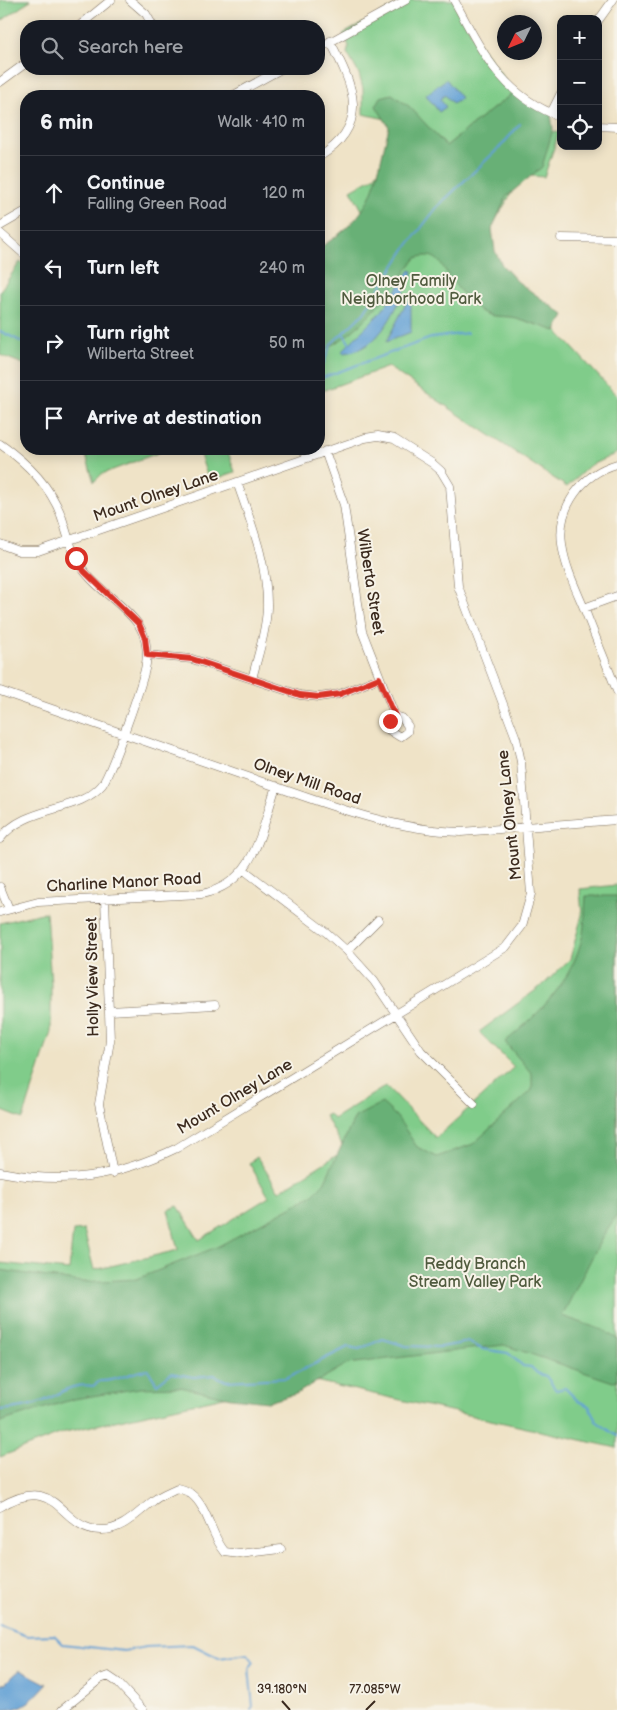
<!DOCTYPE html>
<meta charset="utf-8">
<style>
:root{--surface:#171b24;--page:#20242c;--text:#f1f3f6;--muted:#9ea1a6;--line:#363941}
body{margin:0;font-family:"Balsamiq Sans",sans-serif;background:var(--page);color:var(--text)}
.controls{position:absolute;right:15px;top:15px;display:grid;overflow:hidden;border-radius:10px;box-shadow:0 2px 12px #0003}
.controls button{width:45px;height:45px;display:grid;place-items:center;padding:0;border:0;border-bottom:1px solid var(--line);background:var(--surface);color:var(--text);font:25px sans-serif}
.compass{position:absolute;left:497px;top:15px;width:45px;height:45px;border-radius:50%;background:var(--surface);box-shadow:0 2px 12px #0003;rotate:227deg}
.stop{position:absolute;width:15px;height:15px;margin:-11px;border:4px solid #d93025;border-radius:50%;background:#fff}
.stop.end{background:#d93025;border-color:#fff;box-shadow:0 1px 5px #0008}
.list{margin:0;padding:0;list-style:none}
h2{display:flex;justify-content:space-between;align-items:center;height:65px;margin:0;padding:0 20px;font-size:21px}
h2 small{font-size:16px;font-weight:400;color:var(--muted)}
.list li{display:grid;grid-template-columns:32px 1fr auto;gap:15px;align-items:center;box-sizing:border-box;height:75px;padding:0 20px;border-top:1px solid var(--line)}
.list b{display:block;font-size:19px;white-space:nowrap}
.list p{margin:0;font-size:16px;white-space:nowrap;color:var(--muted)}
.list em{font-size:16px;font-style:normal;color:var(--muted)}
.icon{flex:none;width:28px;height:28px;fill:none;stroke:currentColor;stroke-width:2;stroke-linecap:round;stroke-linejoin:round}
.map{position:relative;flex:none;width:617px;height:1710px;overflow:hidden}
.search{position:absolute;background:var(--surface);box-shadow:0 2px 12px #0003;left:20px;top:20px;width:305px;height:55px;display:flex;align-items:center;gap:12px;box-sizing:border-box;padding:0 18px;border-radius:20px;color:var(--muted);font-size:19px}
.panel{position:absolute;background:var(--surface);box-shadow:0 2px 12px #0003;left:20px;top:90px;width:305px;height:365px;border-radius:20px}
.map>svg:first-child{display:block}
.green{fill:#80cc8a;stroke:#5e7b54}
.forest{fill:#68b076;stroke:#526d4a}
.water{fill:#64a1d5;stroke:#50667a}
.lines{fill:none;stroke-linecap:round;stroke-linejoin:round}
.stream{stroke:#64a1d5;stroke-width:2}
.street-casing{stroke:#7a6b59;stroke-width:9}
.street{stroke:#fff;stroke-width:8}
.route{stroke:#d93025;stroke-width:6}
.ticks{fill:none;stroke:#3b2a1e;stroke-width:2}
.labels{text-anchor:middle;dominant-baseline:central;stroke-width:4;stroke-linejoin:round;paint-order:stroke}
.park-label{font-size:16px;fill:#505b3e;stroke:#f7f3e8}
.street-label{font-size:16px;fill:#3b2a1e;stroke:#f7f3e8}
.ticks-label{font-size:12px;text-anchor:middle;fill:#3b2a1e;stroke:#f7f3e8;stroke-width:4;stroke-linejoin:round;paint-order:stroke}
</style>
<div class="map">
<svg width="617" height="1710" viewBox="0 0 617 1710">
<rect width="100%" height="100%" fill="#f7f3e8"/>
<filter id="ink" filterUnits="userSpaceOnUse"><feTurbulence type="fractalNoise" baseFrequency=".02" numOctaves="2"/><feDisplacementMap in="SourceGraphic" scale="10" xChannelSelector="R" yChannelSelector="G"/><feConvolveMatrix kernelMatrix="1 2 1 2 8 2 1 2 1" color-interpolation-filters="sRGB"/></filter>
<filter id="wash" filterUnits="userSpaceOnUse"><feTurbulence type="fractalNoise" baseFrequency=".0096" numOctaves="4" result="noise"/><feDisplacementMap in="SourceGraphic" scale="20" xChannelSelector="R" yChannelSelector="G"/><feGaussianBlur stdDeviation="1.12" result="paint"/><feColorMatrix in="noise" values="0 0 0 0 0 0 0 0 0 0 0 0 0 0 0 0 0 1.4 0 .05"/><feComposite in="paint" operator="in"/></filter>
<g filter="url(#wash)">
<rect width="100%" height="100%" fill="#efe3c7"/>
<!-- green -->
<path class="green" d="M 0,0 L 31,0 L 0,22 Z
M 406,0 L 454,0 L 472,34 L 514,92 L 446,146 L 437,136 L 448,151 L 545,128 L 559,133 L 544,177 L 522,175 L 480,247 L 617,396 L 617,453 L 589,466 L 567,487 L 388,367 L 319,392 L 319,248 L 368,221 L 351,190 L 374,177 L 395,143 L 399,122 L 363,114 L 363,89 L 359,74 L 347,53 L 349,46 L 343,34 Z
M 20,262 L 26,266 L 26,365 L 0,355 L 0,291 Z
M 84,449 L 168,449 L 102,474 L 94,482 Z
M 198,449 L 227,449 L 235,472 L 209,481 Z
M 617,885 L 617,1448 L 306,1379 L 65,1432 L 0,1457 L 0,1263 L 69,1270 L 73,1231 L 84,1230 L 94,1270 L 178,1250 L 168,1210 L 178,1206 L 199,1240 L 269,1197 L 249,1163 L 257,1157 L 279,1191 L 345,1150 L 325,1116 L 329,1114 L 333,1119 L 386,1086 L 436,1138 L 514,1067 L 479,1032 L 544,984 L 570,959 L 582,915 L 580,889 Z
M 46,912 L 51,984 L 51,1032 L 23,1119 L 0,1110 L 0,923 Z"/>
<!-- forest -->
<path class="forest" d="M 514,92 L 551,113 L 553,129 L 542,167 L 506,197 L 492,229 L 495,251 L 502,265 L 518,282 L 564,315 L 556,331 C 543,327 529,322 516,318 C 503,315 490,319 479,310 C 470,302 460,291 453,282 C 441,267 440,250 416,258 C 388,294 362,333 319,352 L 319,248 C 377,212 373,188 389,127 L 376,106 L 381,97 L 392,94 L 410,107 L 446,146 Z
M 586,896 L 617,896 L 617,1215 L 604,1234 L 562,1316 L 603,1330 L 617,1339 L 617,1381 L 613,1382 L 504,1345 L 347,1364 L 296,1394 L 268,1402 L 231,1398 L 180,1387 L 140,1388 L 74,1399 L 0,1422 L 0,1270 L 82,1282 L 137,1279 L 219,1246 L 311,1196 L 324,1183 L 355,1117 L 382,1103 L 397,1117 L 417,1147 L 437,1157 L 473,1144 L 532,1090 L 532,1074 L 505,1042 C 540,1013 573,981 583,934 C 585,922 585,908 586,896 Z"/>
<!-- water -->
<path class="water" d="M 446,79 L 461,98 L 453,104 L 445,95 L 440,99 L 446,107 L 439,112 L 426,95 Z
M 410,270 L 413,271 L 412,275 C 396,306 383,350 343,353 L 342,351 L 382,311 Z
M 407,302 L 411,302 L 411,332 L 386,342 Z
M 20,1670 L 47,1684 C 31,1701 24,1710 0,1710 L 0,1685 L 5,1683 Z"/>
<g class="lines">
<!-- stream -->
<path class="stream" d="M 0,331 L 26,344
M 343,333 L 350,344
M 319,368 L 324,363 L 331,344 L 364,313 L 405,249 L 438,206 L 502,145 L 520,124
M 319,379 L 431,338 L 467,333
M 0,1410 C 13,1409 27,1407 38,1403 C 59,1396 69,1382 93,1386 L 100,1381 C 119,1382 130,1371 148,1370 L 157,1384 L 171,1373 L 194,1377 L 214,1375 L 226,1381 L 286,1378 L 348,1347 L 359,1349 L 383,1339 L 406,1346 L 441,1347 L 468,1342 L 482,1349 L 508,1353 L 523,1366 L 531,1367 L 537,1373 L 546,1376 L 556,1390 L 565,1388 L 578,1401 L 589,1406 L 596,1421 L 617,1436
M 0,1626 L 27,1636 L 54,1635 L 63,1644 L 124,1651 L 146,1647 L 193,1645 L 219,1658 L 248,1654 L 254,1662 L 249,1668 L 253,1707 L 251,1710"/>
</g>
</g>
<g filter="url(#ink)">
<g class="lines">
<defs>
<path id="street" d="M 130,0 L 146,14 L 153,26
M 454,0 C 482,52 502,96 561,117
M 598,21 L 613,0
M 79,26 L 111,0
M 319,48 L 406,0
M 0,82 L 26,63
M 232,96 L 281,69
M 551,113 L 561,93
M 598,126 L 617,127
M 319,157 C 372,125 353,85 330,41
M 0,226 L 26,211
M 0,233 L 26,256
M 561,238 L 617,239
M 0,444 C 26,462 49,484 61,515 C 66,529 69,544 76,558 C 89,585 120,600 138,624 C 146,635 148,651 146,664 C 144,680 111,773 102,785 C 79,813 25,805 0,839
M 325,451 L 344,505 L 362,631 L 395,716 L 402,718 L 408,726 L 407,732 L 400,737 L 389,730 L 389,725 L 395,716
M 617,464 C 582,474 557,507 562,544 C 565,568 577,591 586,613 C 596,639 607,665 617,691
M 237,482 C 251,523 268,564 267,608 C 266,632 258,655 252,679
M 0,544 L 19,551 L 38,551 L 365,438 L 378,436 L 394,439 L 432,463 L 441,471 L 450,486 L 458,586 L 516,738 L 521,762 L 531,894 L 522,926 L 506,947 L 177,1148 C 116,1177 67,1185 0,1172
M 584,608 L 617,596
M 147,655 L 192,659 L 300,695 L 319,697 L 340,694 L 379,678
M 0,691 C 85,720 169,750 254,779 C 321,802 389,830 461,832 L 617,820
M 244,870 L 327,933 L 347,951 L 374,981 L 421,1051 L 474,1104
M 0,887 L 9,909
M 105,898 L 110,1041 L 99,1104 L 113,1173
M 0,912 L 38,902 L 201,894 C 255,884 261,831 276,786
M 347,951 L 378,920
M 110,1011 L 215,1005
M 0,1507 C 59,1471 59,1529 100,1530 C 122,1531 137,1513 153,1501 C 160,1495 169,1492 177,1488 C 181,1489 188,1491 191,1494 C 208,1507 211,1536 225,1552 L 240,1554 L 281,1549
M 62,1710 L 100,1679 L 108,1676 L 117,1682 L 143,1710"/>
</defs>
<!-- street casing -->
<use href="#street" class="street-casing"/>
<!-- street -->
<use href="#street" class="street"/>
</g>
</g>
<g class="lines" filter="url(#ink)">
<!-- route -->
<path class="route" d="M 76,558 L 84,571 L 139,624 L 145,638 L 147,655 L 192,659 L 300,695 L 319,697 L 340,694 L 379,678 L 395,716 L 390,721"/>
</g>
<!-- ticks -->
<path class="ticks" d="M 282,1701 L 290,1710M 366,1710 L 375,1701"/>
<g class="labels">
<!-- park labels -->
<g class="park-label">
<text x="411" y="281">Olney Family<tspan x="411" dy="18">Neighborhood Park</tspan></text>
<text x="475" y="1264">Reddy Branch<tspan x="475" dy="18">Stream Valley Park</tspan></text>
</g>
<!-- street labels -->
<g class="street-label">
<text transform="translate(156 496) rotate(-19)">Mount Olney Lane</text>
<text transform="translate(370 582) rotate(81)">Wilberta Street</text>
<text transform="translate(307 782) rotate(19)">Olney Mill Road</text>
<text transform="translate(510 815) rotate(-96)">Mount Olney Lane</text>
<text transform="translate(124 883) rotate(-3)">Charline Manor Road</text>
<text transform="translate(93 977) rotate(-91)">Holly View Street</text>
<text transform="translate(235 1097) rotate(-31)">Mount Olney Lane</text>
</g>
</g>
<g class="ticks-label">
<text x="282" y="1693">39.180°N</text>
<text x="375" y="1693">77.085°W</text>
</g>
</svg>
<div class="controls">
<button>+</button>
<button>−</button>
<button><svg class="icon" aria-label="locate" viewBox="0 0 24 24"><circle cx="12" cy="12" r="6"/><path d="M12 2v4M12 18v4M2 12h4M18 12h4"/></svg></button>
</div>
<svg class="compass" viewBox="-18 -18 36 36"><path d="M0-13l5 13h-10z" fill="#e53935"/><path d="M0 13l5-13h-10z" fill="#9ea1a6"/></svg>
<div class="stop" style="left:76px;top:558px"></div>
<div class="stop end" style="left:390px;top:721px"></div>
<div class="search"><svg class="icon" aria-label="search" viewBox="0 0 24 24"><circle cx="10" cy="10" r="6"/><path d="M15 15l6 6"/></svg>Search here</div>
<section class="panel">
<h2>6 min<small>Walk · 410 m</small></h2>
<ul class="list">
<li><svg class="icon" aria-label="ahead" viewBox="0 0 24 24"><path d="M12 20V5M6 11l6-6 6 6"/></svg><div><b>Continue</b><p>Falling Green Road</p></div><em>120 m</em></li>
<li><svg class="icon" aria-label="left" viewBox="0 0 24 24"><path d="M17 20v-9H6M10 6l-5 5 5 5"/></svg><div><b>Turn left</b></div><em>240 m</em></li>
<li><svg class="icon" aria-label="right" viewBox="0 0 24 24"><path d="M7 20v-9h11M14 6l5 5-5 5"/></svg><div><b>Turn right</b><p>Wilberta Street</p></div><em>50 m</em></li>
<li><svg class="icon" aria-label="arrive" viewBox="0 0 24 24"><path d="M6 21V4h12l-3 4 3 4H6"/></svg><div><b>Arrive at destination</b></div></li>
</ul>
</section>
</div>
